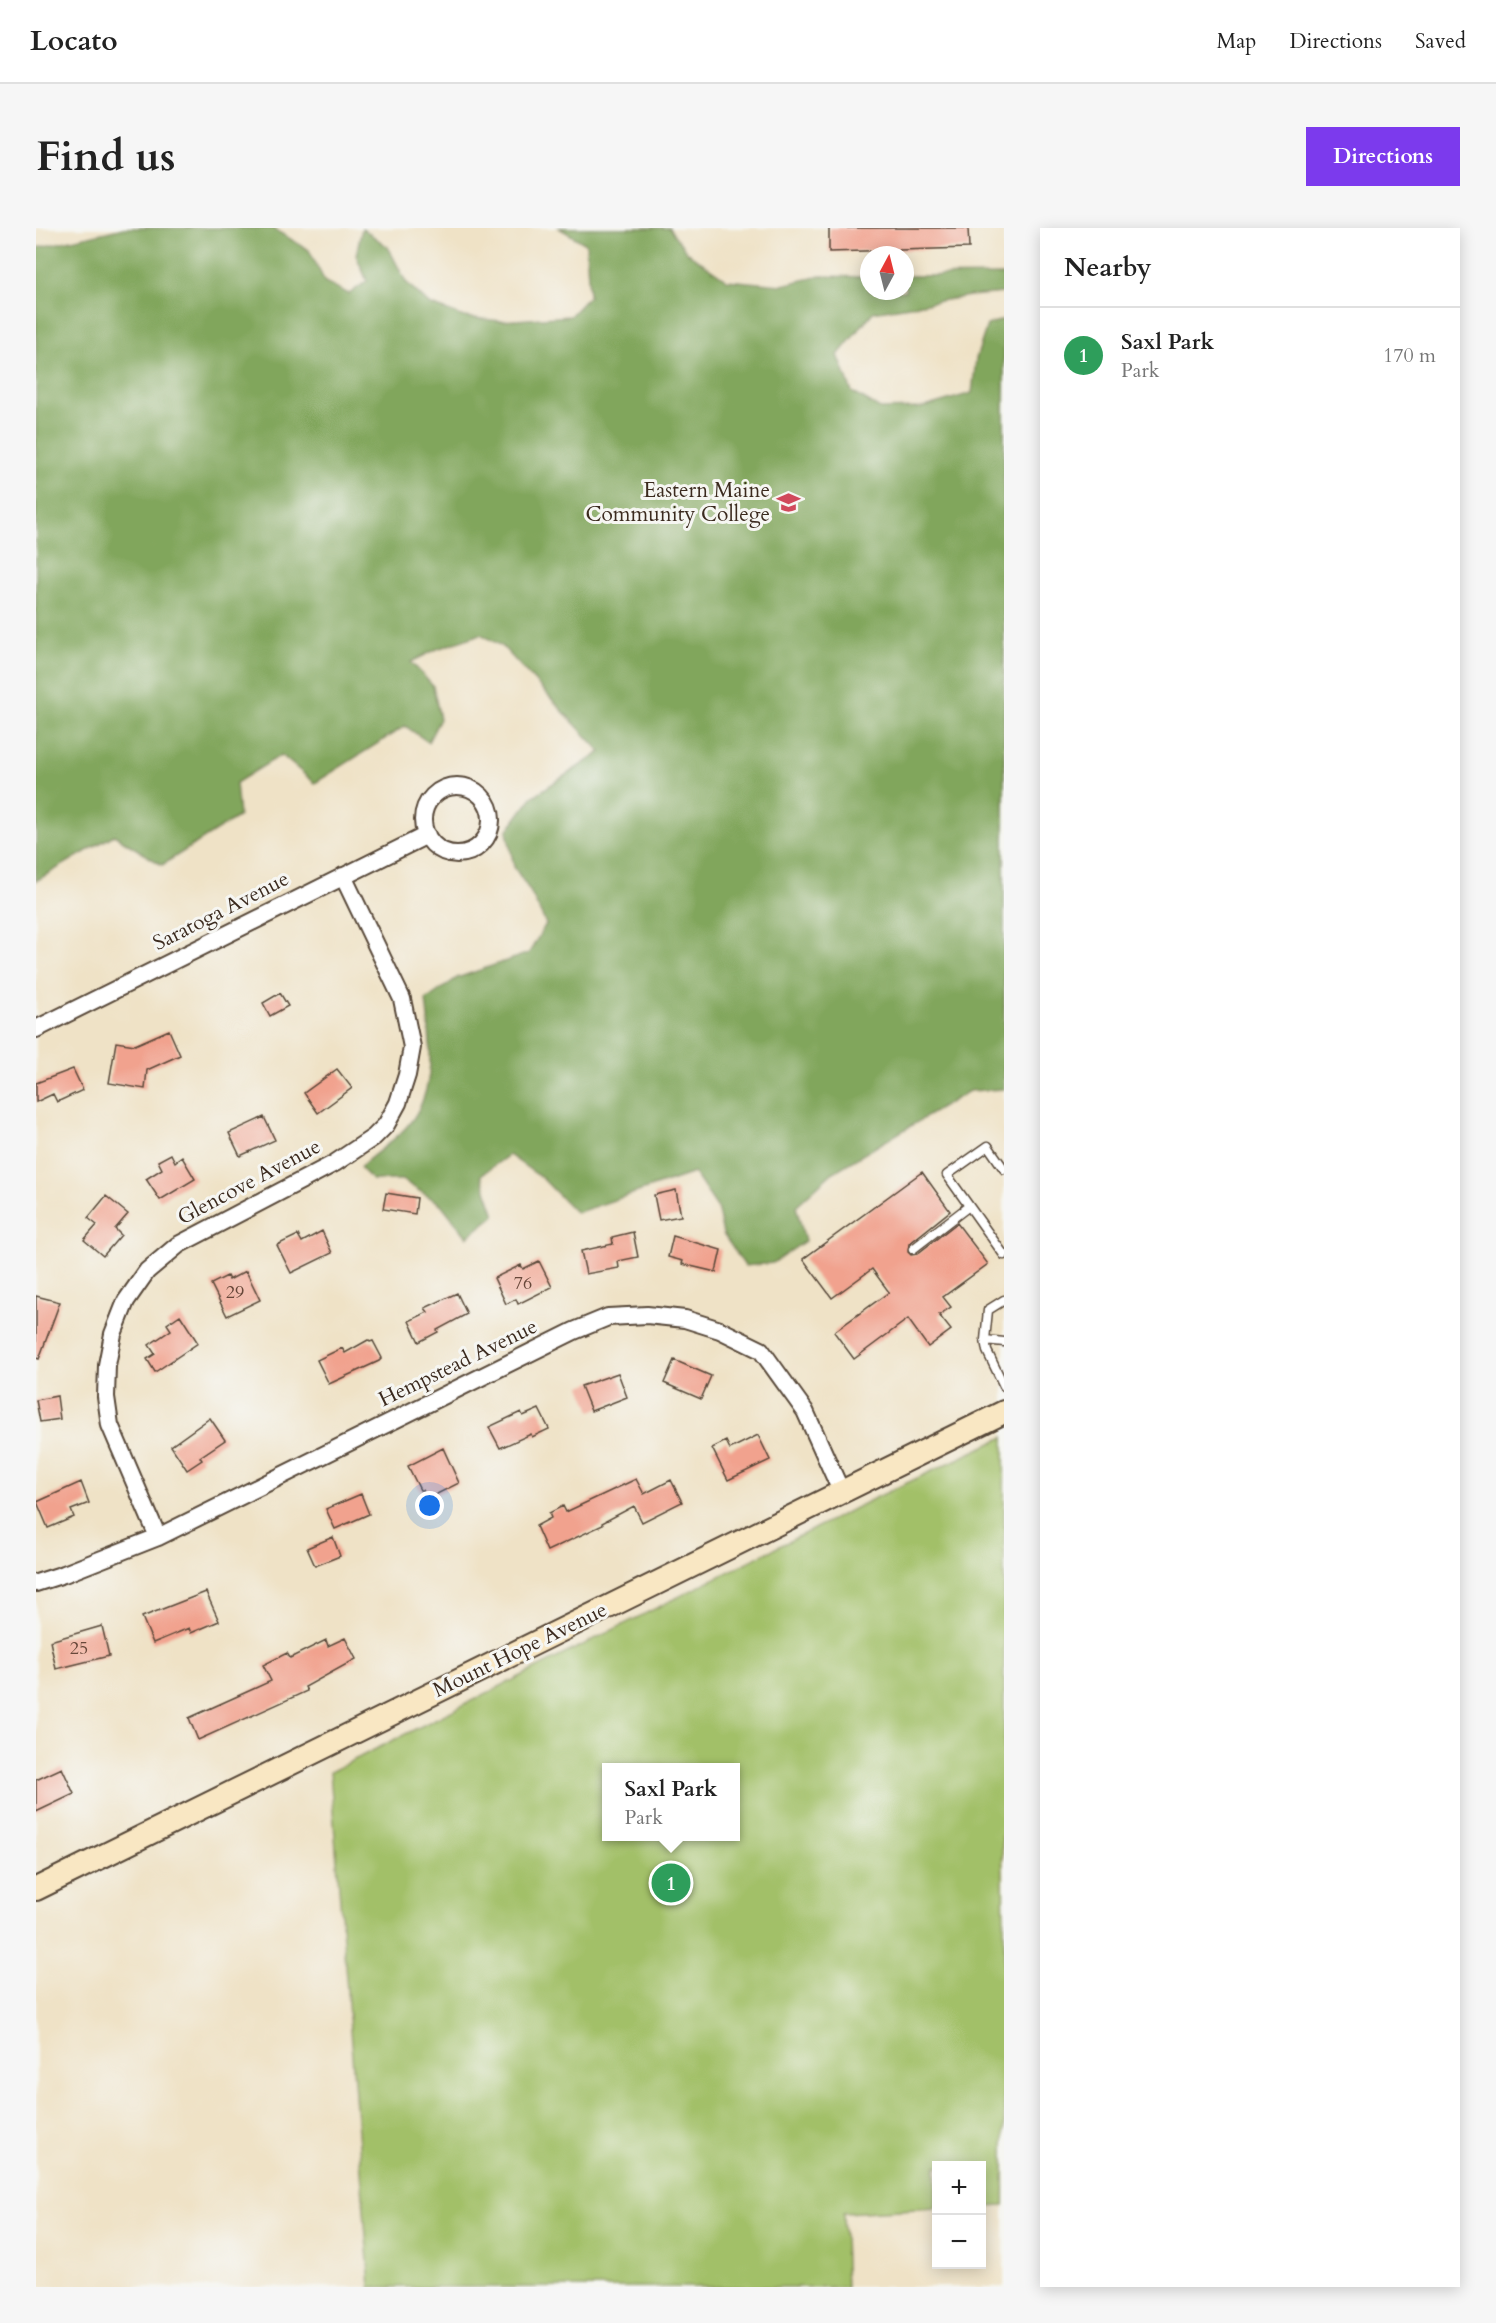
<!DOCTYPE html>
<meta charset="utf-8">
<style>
:root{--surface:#fff;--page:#f6f6f6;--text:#222;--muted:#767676;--line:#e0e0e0;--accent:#7c3aed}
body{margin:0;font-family:Cardo,serif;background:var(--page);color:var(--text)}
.controls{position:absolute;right:18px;bottom:18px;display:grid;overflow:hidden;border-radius:0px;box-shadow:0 3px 15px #0003}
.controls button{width:54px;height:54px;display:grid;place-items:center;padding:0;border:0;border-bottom:2px solid var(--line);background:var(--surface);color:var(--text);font:30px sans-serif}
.compass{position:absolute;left:824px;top:18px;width:54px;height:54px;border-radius:50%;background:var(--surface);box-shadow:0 3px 15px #0003;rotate:7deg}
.you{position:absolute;left:394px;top:1278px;width:21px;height:21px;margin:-15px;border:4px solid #fff;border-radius:50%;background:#1a73e8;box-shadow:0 0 0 9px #1a73e833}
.badge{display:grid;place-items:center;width:39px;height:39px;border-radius:50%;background:var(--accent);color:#fff;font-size:20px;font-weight:700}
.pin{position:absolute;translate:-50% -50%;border:3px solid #fff;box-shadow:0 2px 6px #0006}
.popup{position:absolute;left:566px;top:1535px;width:138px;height:78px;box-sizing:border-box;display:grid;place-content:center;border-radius:0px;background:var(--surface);filter:drop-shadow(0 2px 4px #0005);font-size:20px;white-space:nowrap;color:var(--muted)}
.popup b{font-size:22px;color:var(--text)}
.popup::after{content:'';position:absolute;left:50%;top:100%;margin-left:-12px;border:12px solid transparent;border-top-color:var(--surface)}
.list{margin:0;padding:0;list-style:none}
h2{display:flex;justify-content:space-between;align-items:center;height:78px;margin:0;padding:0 24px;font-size:26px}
h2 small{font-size:20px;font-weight:400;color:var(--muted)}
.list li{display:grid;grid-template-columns:39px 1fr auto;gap:18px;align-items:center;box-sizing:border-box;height:96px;padding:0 24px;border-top:2px solid var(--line)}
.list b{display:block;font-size:22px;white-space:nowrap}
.list p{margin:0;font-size:20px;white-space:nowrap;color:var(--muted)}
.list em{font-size:20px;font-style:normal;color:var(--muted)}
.map{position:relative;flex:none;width:968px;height:2059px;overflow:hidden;border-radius:0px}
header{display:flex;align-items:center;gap:36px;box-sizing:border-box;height:84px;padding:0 30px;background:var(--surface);border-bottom:2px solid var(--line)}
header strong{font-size:28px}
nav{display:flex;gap:33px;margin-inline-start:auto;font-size:21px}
.intro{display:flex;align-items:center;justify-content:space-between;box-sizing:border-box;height:144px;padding:0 36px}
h1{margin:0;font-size:42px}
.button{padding:15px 27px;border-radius:0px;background:var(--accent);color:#fff;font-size:21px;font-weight:700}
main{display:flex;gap:36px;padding:0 36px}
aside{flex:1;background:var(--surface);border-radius:0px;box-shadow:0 3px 15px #0003}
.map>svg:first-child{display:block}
.green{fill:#a2c067;stroke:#6e7542;stroke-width:1.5;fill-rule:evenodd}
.forest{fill:#81a65c;stroke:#5e683d;stroke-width:1.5}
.building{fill:#f1a28e}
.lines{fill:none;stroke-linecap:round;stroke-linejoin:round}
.lane-casing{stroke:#564637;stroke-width:11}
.street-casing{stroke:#564637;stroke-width:20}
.secondary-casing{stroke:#564637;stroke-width:26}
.lane{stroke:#fff;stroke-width:8}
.street{stroke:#fff;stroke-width:16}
.secondary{stroke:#f9e7c3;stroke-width:22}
.labels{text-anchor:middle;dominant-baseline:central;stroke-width:6;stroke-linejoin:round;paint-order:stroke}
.number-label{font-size:18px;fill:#68483a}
.poi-label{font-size:21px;fill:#3b2a1e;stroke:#f6f6f2;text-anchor:end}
.street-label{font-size:21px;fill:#3b2a1e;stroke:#f6f6f2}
</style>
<header>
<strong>Locato</strong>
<nav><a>Map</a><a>Directions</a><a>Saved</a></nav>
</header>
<div class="intro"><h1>Find us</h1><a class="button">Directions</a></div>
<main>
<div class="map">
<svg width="968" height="2059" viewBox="0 0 968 2059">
<rect width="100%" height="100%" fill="#f6f6f2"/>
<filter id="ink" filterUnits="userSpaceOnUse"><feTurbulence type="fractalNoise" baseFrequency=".0167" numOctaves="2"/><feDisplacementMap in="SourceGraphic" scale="12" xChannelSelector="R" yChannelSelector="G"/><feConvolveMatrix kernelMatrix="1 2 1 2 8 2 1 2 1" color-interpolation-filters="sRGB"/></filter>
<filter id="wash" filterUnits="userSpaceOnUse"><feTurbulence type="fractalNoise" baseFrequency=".008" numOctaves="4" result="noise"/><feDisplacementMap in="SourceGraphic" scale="24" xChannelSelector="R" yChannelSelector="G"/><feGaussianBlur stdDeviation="1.35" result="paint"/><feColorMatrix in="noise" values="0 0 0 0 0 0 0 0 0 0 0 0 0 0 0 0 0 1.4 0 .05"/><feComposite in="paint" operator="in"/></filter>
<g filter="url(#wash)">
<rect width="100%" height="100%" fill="#efe2c6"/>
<!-- green -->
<path class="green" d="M 968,1209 L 968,1606 L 966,1607 L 968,1704 L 968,1977 L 946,1978 L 946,1938 L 900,1938 L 900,1980 L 807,1985 L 810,2059 L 334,2059 L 294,1544 L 839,1270 ZM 570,1540 L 700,1540 L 700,1608 L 570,1608 Z"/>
<!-- forest -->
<path class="forest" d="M 88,0 L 236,0 L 273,22 L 289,54 L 313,66 L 331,53 L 320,27 L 326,0 L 352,19 L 370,54 L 393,76 L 428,89 L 465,93 L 534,88 L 553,68 L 550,16 L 523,0 L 633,0 L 651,24 L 691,52 L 746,57 L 784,48 L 833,49 L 833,63 L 869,63 L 869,48 L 968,47 L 968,65 L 934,68 L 837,84 L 802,127 L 816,164 L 844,181 L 885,180 L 936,165 L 940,131 L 951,97 L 968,91 L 968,861 L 933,863 L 796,945 L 760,978 L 769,1013 L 737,1035 L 709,1038 L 687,1006 L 681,979 L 658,945 L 540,985 L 507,951 L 473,927 L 445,947 L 459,987 L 431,1009 L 405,976 L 366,952 L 336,952 L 324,939 C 339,925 360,912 373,896 C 401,862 395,813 390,772 L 421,750 L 493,725 L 510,696 L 494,663 L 478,639 L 471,603 L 496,569 L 565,524 L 466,418 L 445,406 L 401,421 L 375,434 L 397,458 L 404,491 L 392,514 L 369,498 L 279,555 L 245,527 L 200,555 L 203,588 L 126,637 L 78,607 L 0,653 L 0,20 Z"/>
<g id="blocks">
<!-- building -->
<path class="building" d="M 793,0 L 932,0 L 933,20 L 793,24 Z
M 244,765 L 252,778 L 234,788 L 227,775 Z
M 133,802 L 144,827 L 111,842 L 109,861 L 73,855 L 80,814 L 99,817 Z
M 37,841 L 47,862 L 21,874 L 17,866 L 0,874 L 0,855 Z
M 301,841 L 316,860 L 282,885 L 268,865 Z
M 228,889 L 239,912 L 204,928 L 193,905 Z
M 135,926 L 139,934 L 146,929 L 159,951 L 124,972 L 110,951 L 126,941 L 122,933 Z
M 886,944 L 914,983 L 873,1016 L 872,1024 L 875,1027 L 881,1026 L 921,995 L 952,1036 L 907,1069 L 915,1079 L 903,1087 L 915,1102 L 892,1119 L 872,1091 L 818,1131 L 798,1104 L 853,1064 L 836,1041 L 796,1070 L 767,1031 Z
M 640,962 L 645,988 L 623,992 L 618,967 Z
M 350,965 L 381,970 L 379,986 L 347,981 Z
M 70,968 L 92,986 L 79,1001 L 85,1007 L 67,1028 L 48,1012 L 61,997 L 52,990 Z
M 286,1003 L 296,1025 L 255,1045 L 241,1017 L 262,1007 L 266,1014 Z
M 597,1004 L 602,1029 L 582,1033 L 583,1040 L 550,1046 L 545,1023 L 577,1016 L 576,1009 Z
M 637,1008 L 685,1022 L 680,1044 L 646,1036 L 647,1033 L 632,1029 Z
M 503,1033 L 516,1059 L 482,1076 L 480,1071 L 470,1076 L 458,1050 L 485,1037 L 487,1041 Z
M 210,1043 L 224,1072 L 191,1088 L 175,1056 L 191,1048 L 193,1052 Z
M 421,1065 L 431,1086 L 401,1102 L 402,1104 L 383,1114 L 373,1093 L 392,1084 L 389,1080 Z
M 0,1068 L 24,1074 L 3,1131 L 0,1130 Z
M 144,1087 L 162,1115 L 119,1144 L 111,1131 L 119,1126 L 113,1117 L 135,1102 L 131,1096 Z
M 332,1112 L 334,1114 L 337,1113 L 346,1130 L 343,1133 L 293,1156 L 281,1132 L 306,1120 L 309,1125 Z
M 638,1132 L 675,1148 L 665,1171 L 628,1155 Z
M 582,1145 L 591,1169 L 555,1183 L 545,1158 Z
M 21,1168 L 24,1191 L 4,1194 L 0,1172 Z
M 503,1181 L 513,1201 L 496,1209 L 495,1206 L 464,1220 L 453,1199 L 485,1184 L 487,1188 Z
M 174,1190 L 189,1212 L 164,1229 L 166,1232 L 151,1242 L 135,1218 Z
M 722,1207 L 734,1232 L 692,1252 L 676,1220 L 690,1213 L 694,1221 Z
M 407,1220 L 423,1255 L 391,1271 L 387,1262 L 384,1262 L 372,1238 Z
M 600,1251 L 608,1266 L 635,1252 L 646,1274 L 606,1294 L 598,1278 L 566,1295 L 567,1297 L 511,1323 L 500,1298 L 515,1290 L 513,1285 L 527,1278 L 530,1284 Z
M 45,1254 L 53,1275 L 35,1282 L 38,1289 L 12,1300 L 1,1274 Z
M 325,1266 L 333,1286 L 299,1301 L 290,1281 Z
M 297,1309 L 304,1328 L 279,1338 L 271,1320 Z
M 170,1364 L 183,1393 L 155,1405 L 153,1400 L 117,1415 L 106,1389 Z
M 66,1398 L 73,1428 L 20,1441 L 14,1413 Z
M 309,1410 L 320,1431 L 269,1459 L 271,1463 L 162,1512 L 153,1490 L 235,1453 L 227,1437 L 251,1425 L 254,1430 L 290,1412 L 292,1418 Z
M 26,1540 L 38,1566 L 0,1584 L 0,1552 Z"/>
</g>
</g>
<g filter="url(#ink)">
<use href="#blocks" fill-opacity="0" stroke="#564637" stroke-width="1.5"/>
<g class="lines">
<defs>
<path id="lane" d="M 968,941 L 952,918 L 911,947 L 968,1027
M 877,1021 L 933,978
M 968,1072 L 952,1082 L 949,1112 L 951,1123 L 968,1158
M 949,1112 L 968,1114"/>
<path id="street" d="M387 592a34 34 0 1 1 68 0a34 34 0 1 1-68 0Z
M 0,801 L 391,607
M 122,1309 L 74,1197 L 70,1169 L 71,1137 L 77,1106 L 90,1073 L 111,1043 L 142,1017 L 299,935 L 338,909 L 350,897 L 362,875 L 371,847 L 376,819 L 366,771 L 307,648
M 0,1355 L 28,1346 L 122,1309 L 538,1103 L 572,1089 L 611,1087 L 649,1091 L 684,1102 L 725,1122 L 769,1183 L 805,1263"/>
<path id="secondary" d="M 0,1661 L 968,1184"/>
</defs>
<!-- lane casing -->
<use href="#lane" class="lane-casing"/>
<!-- street casing -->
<use href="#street" class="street-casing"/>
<!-- secondary casing -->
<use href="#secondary" class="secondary-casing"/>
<!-- lane -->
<use href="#lane" class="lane"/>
<!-- street -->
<use href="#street" class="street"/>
<!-- secondary -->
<use href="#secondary" class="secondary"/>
</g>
</g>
<!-- icons -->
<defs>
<symbol id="university-bare" viewBox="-9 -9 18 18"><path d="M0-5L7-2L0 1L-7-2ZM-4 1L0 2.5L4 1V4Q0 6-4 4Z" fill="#d1495b" stroke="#f6f6f2" stroke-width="2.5" paint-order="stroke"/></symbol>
</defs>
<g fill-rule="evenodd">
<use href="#university-bare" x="736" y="258" width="33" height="33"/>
</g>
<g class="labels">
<!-- number labels -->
<g class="number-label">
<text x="487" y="1055">76</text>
<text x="199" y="1064">29</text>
<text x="43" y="1420">25</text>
</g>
<!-- poi labels -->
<g class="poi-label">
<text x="734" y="262">Eastern Maine<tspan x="734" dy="24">Community College</tspan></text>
</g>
<!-- street labels -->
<g class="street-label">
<text transform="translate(185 683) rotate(-27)">Saratoga Avenue</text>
<text transform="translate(213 954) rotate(-28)">Glencove Avenue</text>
<text transform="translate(422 1135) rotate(-26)">Hempstead Avenue</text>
<text transform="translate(484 1422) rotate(-26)">Mount Hope Avenue</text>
</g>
</g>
</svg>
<div class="controls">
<button>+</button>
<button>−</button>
</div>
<svg class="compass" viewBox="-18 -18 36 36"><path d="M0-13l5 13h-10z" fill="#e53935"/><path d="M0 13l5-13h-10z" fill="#767676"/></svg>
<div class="you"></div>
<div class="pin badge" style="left:635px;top:1655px;background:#2e9e5b">1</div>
<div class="popup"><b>Saxl Park</b>Park</div>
</div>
<aside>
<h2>Nearby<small></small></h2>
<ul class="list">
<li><span class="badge" style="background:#2e9e5b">1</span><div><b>Saxl Park</b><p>Park</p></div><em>170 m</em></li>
</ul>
</aside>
</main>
